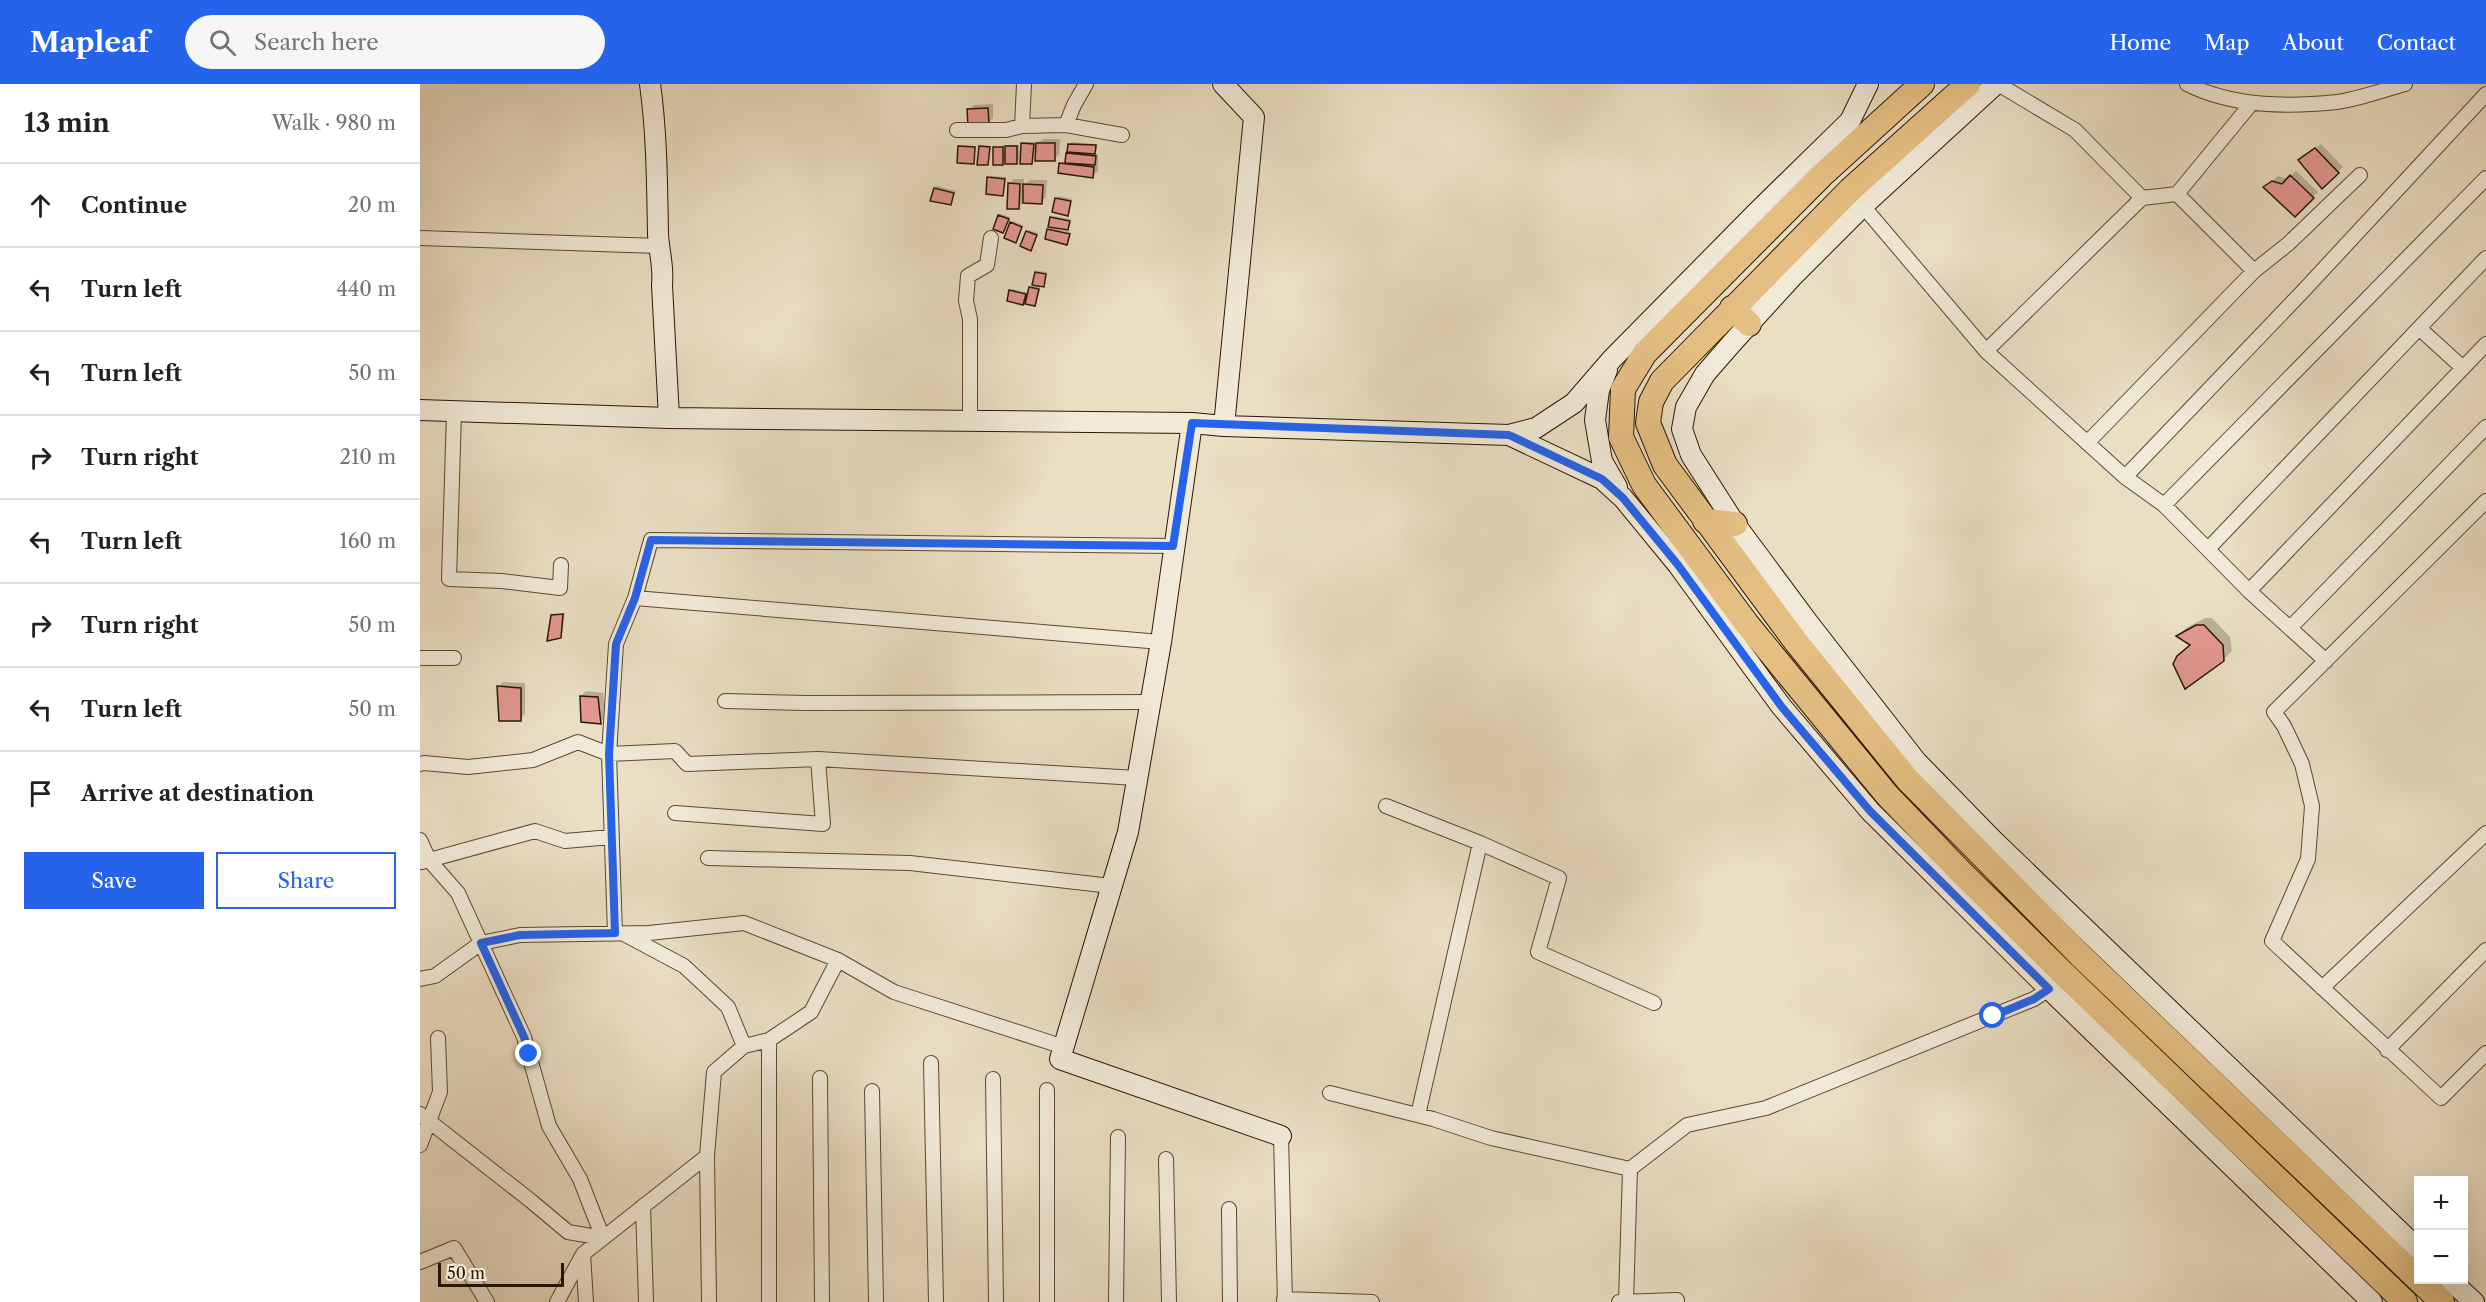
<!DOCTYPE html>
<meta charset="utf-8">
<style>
:root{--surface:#fff;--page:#f6f6f6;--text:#202124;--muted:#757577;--line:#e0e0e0;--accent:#2563eb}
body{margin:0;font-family:"Libre Caslon Text",serif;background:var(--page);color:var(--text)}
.controls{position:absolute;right:18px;bottom:18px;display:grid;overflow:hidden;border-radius:0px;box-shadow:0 6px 24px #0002}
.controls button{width:54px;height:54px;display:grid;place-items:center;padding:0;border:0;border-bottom:2px solid var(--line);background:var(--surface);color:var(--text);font:30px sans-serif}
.scale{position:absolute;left:18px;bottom:15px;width:126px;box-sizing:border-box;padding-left:6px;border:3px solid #2d1500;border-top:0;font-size:16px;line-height:21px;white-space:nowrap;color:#2d1500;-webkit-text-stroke:4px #f1ead8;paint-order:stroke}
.stop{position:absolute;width:18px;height:18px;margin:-14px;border:4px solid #2563eb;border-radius:50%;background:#fff}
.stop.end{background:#2563eb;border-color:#fff;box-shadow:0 2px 6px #0008}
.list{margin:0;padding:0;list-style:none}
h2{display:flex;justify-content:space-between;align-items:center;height:78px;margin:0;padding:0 24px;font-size:26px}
h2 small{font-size:20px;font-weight:400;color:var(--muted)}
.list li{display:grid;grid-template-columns:39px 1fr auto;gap:18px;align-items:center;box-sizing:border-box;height:84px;padding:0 24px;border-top:2px solid var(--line)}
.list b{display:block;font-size:22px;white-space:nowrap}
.list em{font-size:20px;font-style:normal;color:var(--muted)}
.actions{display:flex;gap:12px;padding:18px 24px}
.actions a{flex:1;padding:14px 0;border:2px solid var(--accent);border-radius:0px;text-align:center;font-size:21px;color:var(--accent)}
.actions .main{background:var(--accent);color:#fff}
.icon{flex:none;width:33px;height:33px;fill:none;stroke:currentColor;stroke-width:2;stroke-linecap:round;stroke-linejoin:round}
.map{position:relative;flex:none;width:2066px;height:1218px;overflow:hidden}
header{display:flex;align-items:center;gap:36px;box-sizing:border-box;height:84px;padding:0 30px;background:var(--accent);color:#fff}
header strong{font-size:28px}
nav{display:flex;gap:33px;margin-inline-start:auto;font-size:21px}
.search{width:420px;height:54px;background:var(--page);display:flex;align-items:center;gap:15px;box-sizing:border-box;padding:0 21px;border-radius:33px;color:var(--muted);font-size:22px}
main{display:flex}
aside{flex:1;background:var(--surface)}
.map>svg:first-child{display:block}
.shadow{fill:#0003}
.building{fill:#e39891;stroke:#2d1500;stroke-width:1.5}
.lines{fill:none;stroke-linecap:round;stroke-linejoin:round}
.street-casing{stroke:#5c4731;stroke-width:16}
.secondary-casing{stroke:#2d1500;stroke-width:22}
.highway-casing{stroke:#2d1500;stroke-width:26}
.street{stroke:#f1ead8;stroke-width:14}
.secondary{stroke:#f1ead8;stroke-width:20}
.highway{stroke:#e5bf82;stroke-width:24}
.route{stroke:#2563eb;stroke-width:8}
</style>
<header>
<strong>Mapleaf</strong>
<div class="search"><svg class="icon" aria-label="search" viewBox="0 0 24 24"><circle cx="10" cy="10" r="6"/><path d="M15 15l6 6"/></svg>Search here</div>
<nav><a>Home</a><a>Map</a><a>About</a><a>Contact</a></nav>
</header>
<main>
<aside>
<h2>13 min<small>Walk · 980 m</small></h2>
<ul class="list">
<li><svg class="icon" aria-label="ahead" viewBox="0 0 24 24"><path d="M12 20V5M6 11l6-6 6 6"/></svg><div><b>Continue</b></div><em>20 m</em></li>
<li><svg class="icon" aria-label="left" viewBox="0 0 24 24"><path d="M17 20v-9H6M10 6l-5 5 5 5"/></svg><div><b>Turn left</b></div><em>440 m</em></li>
<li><svg class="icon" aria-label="left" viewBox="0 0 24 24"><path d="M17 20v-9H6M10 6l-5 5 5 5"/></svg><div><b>Turn left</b></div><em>50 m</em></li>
<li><svg class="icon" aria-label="right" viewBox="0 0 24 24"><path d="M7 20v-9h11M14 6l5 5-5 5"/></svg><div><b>Turn right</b></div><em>210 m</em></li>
<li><svg class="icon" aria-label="left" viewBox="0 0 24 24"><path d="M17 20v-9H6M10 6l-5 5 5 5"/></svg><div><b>Turn left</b></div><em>160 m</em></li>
<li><svg class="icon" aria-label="right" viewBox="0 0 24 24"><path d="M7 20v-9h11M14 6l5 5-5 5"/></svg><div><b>Turn right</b></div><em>50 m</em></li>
<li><svg class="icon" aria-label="left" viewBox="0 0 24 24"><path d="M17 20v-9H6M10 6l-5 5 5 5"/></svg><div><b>Turn left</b></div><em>50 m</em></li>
<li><svg class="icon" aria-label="arrive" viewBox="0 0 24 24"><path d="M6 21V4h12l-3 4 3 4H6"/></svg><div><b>Arrive at destination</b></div></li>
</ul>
<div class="actions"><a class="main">Save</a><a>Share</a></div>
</aside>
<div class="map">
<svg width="2066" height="1218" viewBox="0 0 2066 1218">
<rect width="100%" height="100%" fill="#eadec3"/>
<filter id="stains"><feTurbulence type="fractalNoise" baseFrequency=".00333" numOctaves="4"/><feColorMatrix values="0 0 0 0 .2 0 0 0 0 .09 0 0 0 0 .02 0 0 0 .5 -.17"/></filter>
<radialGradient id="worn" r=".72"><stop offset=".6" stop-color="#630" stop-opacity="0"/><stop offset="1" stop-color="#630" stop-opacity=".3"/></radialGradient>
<!-- shadow -->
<path class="shadow" d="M 573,20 L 573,34 L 568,39 L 549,26 L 554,21 Z
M 623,55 L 640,55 L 639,70 L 634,75 L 615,65 L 612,79 L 602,60 L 605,58 L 615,58 L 615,62 Z
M 651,58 L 677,60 L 677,66 L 673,70 L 678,70 L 678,87 L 673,92 L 641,79 L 647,75 Z
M 1901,60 L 1923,83 L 1902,103 L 1885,72 Z
M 542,61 L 556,62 L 553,79 L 540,63 Z
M 562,61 L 571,62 L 568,80 L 560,63 Z
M 584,61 L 584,65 L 588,61 L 599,61 L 599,76 L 597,78 L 587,75 L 582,79 L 574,64 Z
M 1876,87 L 1898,108 L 1875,131 L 1845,103 L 1858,92 L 1868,95 Z
M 571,92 L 586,93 L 583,110 L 568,94 Z
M 594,95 L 604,95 L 604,102 L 610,96 L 627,96 L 626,113 L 621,118 L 603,119 L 598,124 L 589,100 Z
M 517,102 L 536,107 L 531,120 L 515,104 Z
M 638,112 L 652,115 L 647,130 L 636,115 Z
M 581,130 L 590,133 L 583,147 L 579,132 Z
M 633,132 L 651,135 L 648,144 L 637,143 L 636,145 L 651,148 L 647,159 L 629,146 L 632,142 L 631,134 Z
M 593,137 L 603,141 L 596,157 L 591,139 Z
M 609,146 L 618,149 L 611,165 L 607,148 Z
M 618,187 L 627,188 L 625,199 L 621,201 L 616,219 L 614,221 L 608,214 L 603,219 L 590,207 L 592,205 L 609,209 Z
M 145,529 L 142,550 L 140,552 L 133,532 Z
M 1785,534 L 1792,534 L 1810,553 L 1812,567 L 1803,576 L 1758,551 L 1766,544 Z
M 83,598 L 105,599 L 105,630 L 100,635 L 78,603 Z
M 166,607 L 183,609 L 186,633 L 181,638 L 161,612 Z"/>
<!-- building -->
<path class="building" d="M 568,24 L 569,41 L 548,42 L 547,25 Z
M 601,59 L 614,60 L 612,80 L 600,80 Z
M 616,59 L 635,59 L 635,77 L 615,77 Z
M 648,60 L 676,61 L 675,70 L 647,68 Z
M 538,62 L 555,63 L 554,80 L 537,79 Z
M 559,62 L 570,63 L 568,81 L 557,81 Z
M 585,62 L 597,62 L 597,80 L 585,80 Z
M 573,63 L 583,63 L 583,81 L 573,81 Z
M 1895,64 L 1919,89 L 1902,105 L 1878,76 Z
M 646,69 L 676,72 L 675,81 L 645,79 Z
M 639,79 L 674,83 L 673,94 L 638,89 Z
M 1870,91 L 1894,114 L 1875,133 L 1843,103 L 1852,97 L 1862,100 Z
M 567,93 L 585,95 L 583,112 L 566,110 Z
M 588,99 L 600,100 L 599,125 L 587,125 Z
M 603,100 L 623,101 L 622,120 L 603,119 Z
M 514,104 L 534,109 L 531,121 L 510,117 Z
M 635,114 L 651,117 L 648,132 L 632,128 Z
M 578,131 L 589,135 L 583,149 L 573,145 Z
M 630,133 L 650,137 L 648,146 L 628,143 Z
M 590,138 L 602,143 L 596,159 L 584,154 Z
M 627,145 L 650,150 L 647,161 L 625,155 Z
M 606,147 L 617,151 L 611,167 L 600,162 Z
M 615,188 L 626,190 L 624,203 L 612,201 Z
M 609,203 L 619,205 L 615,222 L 605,220 Z
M 589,206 L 606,210 L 603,221 L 587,217 Z
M 143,530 L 141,554 L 127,557 L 131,531 Z
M 1776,541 L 1784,541 L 1803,561 L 1804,577 L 1765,605 L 1753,580 L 1757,572 L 1770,561 L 1756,552 Z
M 77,602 L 101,604 L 101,637 L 79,637 Z
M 160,612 L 178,613 L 181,640 L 161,638 Z"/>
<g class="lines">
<defs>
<path id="street" d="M 1767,0 C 1813,23 1867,23 1917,18 C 1939,15 1963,6 1985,0
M 646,41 L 654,21 L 666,0
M 602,42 L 604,0
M 537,46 L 586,46 L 602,42 L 646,41 L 702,51
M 1722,114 L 1757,110 L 1831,20
M 1443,122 L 1566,267 L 1722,114 L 1655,46 L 1578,0
M 0,154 L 239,162
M 1834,187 L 1868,160 L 1940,91
M 1999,244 L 2043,284
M 1566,267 L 1705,393 L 1744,421 L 1829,507 L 1906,577
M 34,328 L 29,495 L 82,497 L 140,504 L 141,481
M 550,337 L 550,235 L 546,217 L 548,192 L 567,181 L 571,154
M 1667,359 L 1834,187 L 1757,110
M 1705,393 L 1885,205 L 2066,10
M 2066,417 L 1854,628 L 1864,642 L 1882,680 L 1892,722 L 1888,775 L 1852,857 L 2021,1014 L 2066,969
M 1744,421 L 2066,94
M 1788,465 L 2066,174
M 1829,507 L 2066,260
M 215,514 L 741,558
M 1870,544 L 2066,343
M 0,574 L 34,574
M 305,617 L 386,619 L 730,618
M 398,675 L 717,694
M 0,680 L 4,679 L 48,683 L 113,676 L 158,658 L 189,670 L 195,849
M 966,722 L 1060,759 L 998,1031
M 255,729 L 403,740 L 398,675 L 267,680 L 255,667 L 189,670 L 196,560 L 215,514 L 231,456 L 753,462
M 0,756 L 9,776 L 38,809 L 104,953 L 129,1042 L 160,1095 L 183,1154
M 1060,759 L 1139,794 L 1118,868 L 1234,919
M 288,774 L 490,779 L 691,802
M 2,778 L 115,747 L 145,757 L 191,753
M 204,850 L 264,882 L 308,923 L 324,962
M 0,895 L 15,892 L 61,859 L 100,851 L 229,849 L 324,839 L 418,876 L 474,908 L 644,963
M 1902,904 L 2066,749
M 1967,966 L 2066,866
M 511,979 L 516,1218
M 400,994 L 402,1218
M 573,995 L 576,1218
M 627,1006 L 627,1218
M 452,1007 L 456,1218
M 910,1009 L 1013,1035 L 1071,1054 L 1210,1085 L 1206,1218
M 0,1030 L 111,1117 L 148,1148 L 183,1154
M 861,1052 L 865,1218
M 0,1061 L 20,1008 L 18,954
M 287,1072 L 289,1218
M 746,1075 L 749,1218
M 1210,1085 L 1267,1041 L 1346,1024 L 1614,915 L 1629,905
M 223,1122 L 226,1218
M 809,1125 L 810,1218
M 163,1170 L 166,1218
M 0,1178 L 34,1164 L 67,1218
M 864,1215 L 952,1218
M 137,1218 L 163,1170 L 287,1072 L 294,988 L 324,962 L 349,956 L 391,928 L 418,876
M 349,1218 L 349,956
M 696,1218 L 698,1053
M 1199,1218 L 1257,1216"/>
<path id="secondary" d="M 230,0 C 237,50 237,100 238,150 C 239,168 244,183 242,201 L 249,334
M 803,0 L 834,33 L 804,342
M 1576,0 L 1443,122 L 1372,193 L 1312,259 L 1285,290 L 1266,323 L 1262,345 L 1271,371 L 1315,440 L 1390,541 L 1496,677 L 1573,756 L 1998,1165
M 1187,286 L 1179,306 L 1175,336 L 1182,377 L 1197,403
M 0,326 L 249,334 L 772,339 L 804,342 L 1089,351 L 1116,344 L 1154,319 L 1192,275 L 1337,128 L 1430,37 L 1448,0
M 772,339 L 741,558 L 708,748 L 640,975 L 861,1052
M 1089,351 L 1182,395 L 1203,414 L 1258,481 L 1361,622 L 1450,727 L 1629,905 L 1952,1218
M 2030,1196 L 2054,1218"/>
<path id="highway" d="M 1502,0 L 1401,92 L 1225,269 L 1203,305 L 1201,353 L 1224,401 L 1327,540 L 1467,711 L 1541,788 L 1642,888 L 1985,1218
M 1548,0 L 1430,106 L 1242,297 L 1231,318 L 1228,339 L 1245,381 L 1376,558 L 1487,695 L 1661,872 L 1998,1195
M 1312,224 L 1329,240
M 1285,437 L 1315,440
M 1999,1196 L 2022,1218"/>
</defs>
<!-- street casing -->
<use href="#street" class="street-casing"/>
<!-- secondary casing -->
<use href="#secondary" class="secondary-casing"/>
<!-- highway casing -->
<use href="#highway" class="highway-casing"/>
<!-- street -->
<use href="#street" class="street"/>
<!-- secondary -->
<use href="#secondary" class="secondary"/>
<!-- highway -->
<use href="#highway" class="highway"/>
</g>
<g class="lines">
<!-- route -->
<path class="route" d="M 109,970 L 104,953 L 61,859 L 100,851 L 195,849 L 189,670 L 196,560 L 215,514 L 231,456 L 753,462 L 772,339 L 1089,351 L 1182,395 L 1203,414 L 1258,481 L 1361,622 L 1450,727 L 1629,905 L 1614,915 L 1573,932"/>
</g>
<rect width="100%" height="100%" filter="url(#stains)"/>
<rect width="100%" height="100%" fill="url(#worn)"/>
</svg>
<div class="controls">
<button>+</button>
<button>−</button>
</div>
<div class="scale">50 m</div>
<div class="stop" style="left:1573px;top:932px"></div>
<div class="stop end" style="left:109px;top:970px"></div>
</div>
</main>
